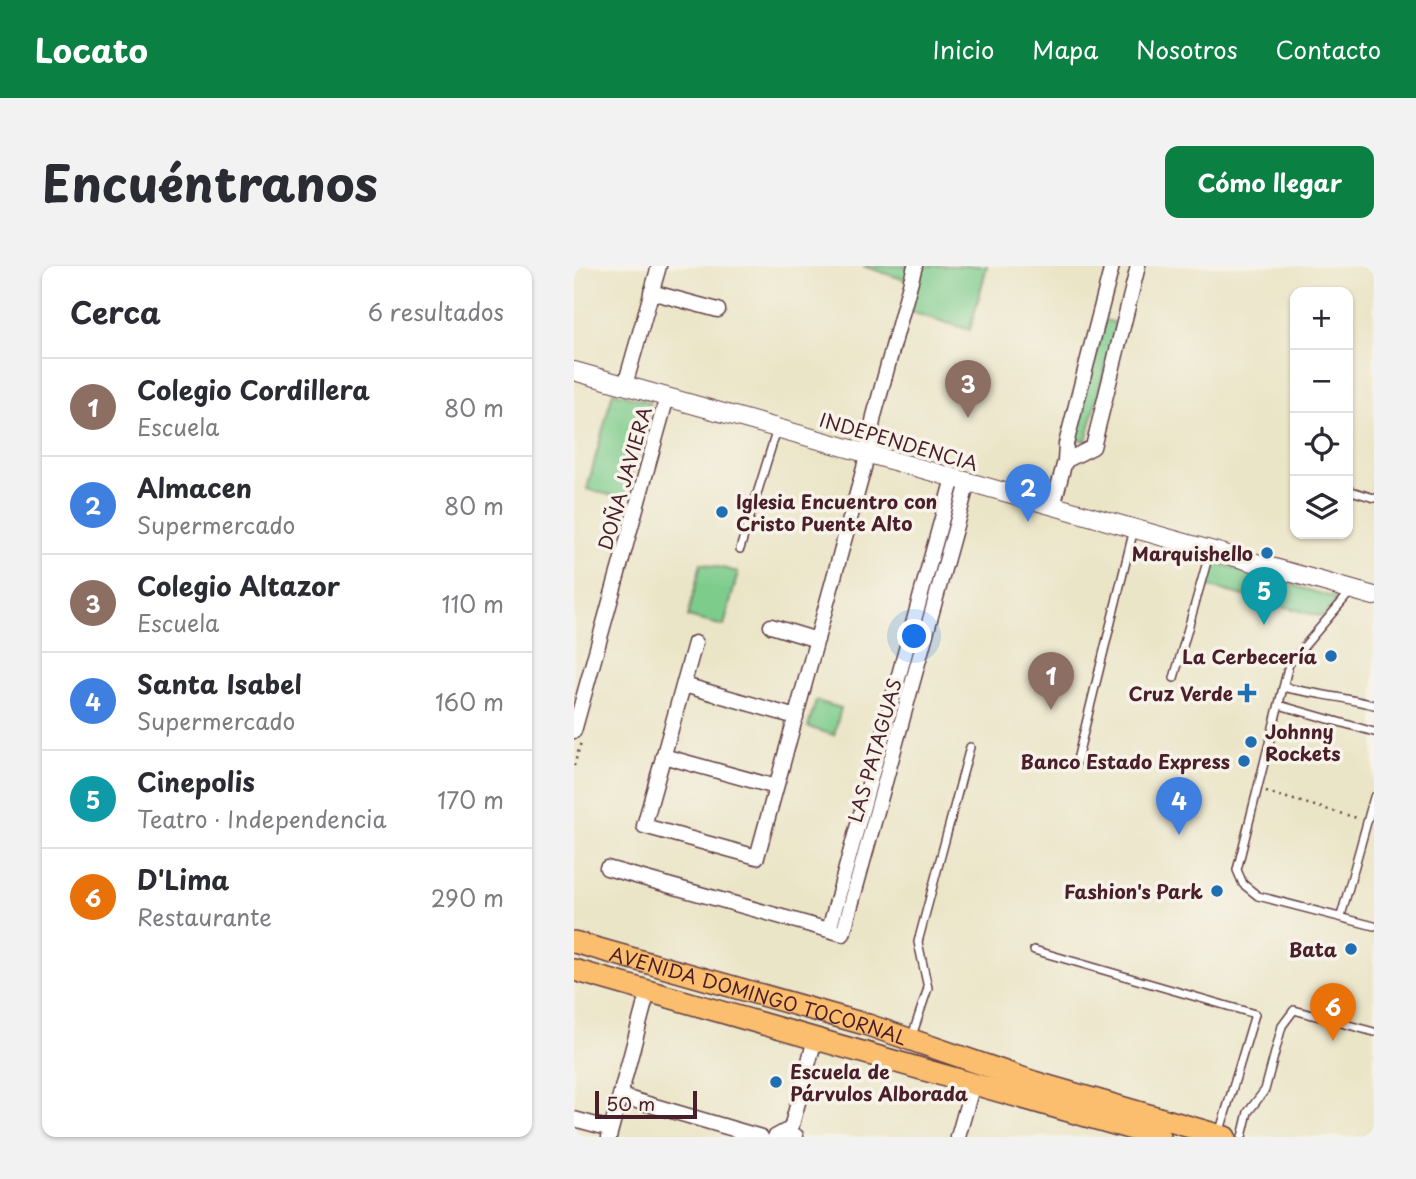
<!DOCTYPE html>
<html lang="es">
<meta charset="utf-8">
<style>
:root{--surface:#fff;--page:#f2f2f3;--text:#2b2b33;--muted:#7c7c81;--line:#e1e1e2;--accent:#0b8043}
body{margin:0;font-family:"Playpen Sans",sans-serif;background:var(--page);color:var(--text)}
.controls{position:absolute;right:21px;top:21px;display:grid;overflow:hidden;border-radius:14px;box-shadow:0 2px 5px #0004}
.controls button{width:63px;height:63px;display:grid;place-items:center;padding:0;border:0;border-bottom:2px solid var(--line);background:var(--surface);color:var(--text);font:35px sans-serif}
.scale{position:absolute;left:21px;bottom:18px;width:102px;box-sizing:border-box;padding-left:7px;border:4px solid #4a1f2b;border-top:0;font-size:19px;line-height:24px;white-space:nowrap;color:#4a1f2b;-webkit-text-stroke:5px #f7f3e8;paint-order:stroke}
.you{position:absolute;left:341px;top:371px;width:24px;height:24px;margin:-18px;border:5px solid #fff;border-radius:50%;background:#1a73e8;box-shadow:0 0 0 10px #1a73e833}
.badge{display:grid;place-items:center;width:46px;height:46px;border-radius:50%;background:var(--accent);color:#fff;font-size:23px;font-weight:700}
.pin{position:absolute;translate:-50% -58px;filter:drop-shadow(0 2px 4px #0008)}
.pin::after{content:'';position:absolute;top:37px;width:24px;height:21px;background:inherit;clip-path:polygon(0 0,100% 0,50% 100%)}
.list{margin:0;padding:0;list-style:none}
h2{display:flex;justify-content:space-between;align-items:center;height:91px;margin:0;padding:0 28px;font-size:30px}
h2 small{font-size:23px;font-weight:400;color:var(--muted)}
.list li{display:grid;grid-template-columns:46px 1fr auto;gap:21px;align-items:center;box-sizing:border-box;height:98px;padding:0 28px;border-top:2px solid var(--line)}
.list b{display:block;font-size:26px;white-space:nowrap}
.list p{margin:0;font-size:23px;white-space:nowrap;color:var(--muted)}
.list em{font-size:23px;font-style:normal;color:var(--muted)}
.icon{flex:none;width:38px;height:38px;fill:none;stroke:currentColor;stroke-width:2;stroke-linecap:round;stroke-linejoin:round}
.map{position:relative;flex:none;width:800px;height:871px;overflow:hidden;border-radius:14px}
header{display:flex;align-items:center;gap:42px;box-sizing:border-box;height:98px;padding:0 35px;background:var(--accent);color:#fff}
header strong{font-size:33px}
nav{display:flex;gap:38px;margin-inline-start:auto;font-size:24px}
.intro{display:flex;align-items:center;justify-content:space-between;box-sizing:border-box;height:168px;padding:0 42px}
h1{margin:0;font-size:49px}
.button{padding:18px 32px;border-radius:14px;background:var(--accent);color:#fff;font-size:24px;font-weight:700}
main{display:flex;gap:42px;padding:0 42px}
aside{flex:1;background:var(--surface);border-radius:14px;box-shadow:0 2px 5px #0004}
.map>svg:first-child{display:block}
.green{fill:#7ecc8c;stroke:#64765c;stroke-width:2}
.lines{fill:none;stroke-linecap:round;stroke-linejoin:round}
.service-casing{stroke:#623d43;stroke-width:10}
.minor-casing{stroke:#623d43;stroke-width:17}
.tertiary-casing{stroke:#623d43;stroke-width:20}
.primary-casing{stroke:#623d43;stroke-width:24}
.path{stroke:#623d43;stroke-width:2.5;stroke-dasharray:2 5;stroke-linecap:butt}
.service{stroke:#fff;stroke-width:7}
.minor{stroke:#fff;stroke-width:14}
.tertiary{stroke:#fff;stroke-width:18}
.primary{stroke:#fabe6e;stroke-width:21}
.poi-dot{fill:#1f6fb2;stroke:#f7f3e8;stroke-width:2.5}
.labels{text-anchor:middle;dominant-baseline:central;stroke-width:7;stroke-linejoin:round;paint-order:stroke}
.street-label{font-size:19px;fill:#4a1f2b;stroke:#f7f3e8}
.poi-label{font-size:19px;font-weight:bold;fill:#4a1f2b;stroke:#f7f3e8;text-anchor:end}
</style>
<header>
<strong>Locato</strong>
<nav><a>Inicio</a><a>Mapa</a><a>Nosotros</a><a>Contacto</a></nav>
</header>
<div class="intro"><h1>Encuéntranos</h1><a class="button">Cómo llegar</a></div>
<main>
<aside>
<h2>Cerca<small>6 resultados</small></h2>
<ul class="list">
<li><span class="badge" style="background:#8d6e63">1</span><div><b>Colegio Cordillera</b><p>Escuela</p></div><em>80 m</em></li>
<li><span class="badge" style="background:#3f7fe0">2</span><div><b>Almacen</b><p>Supermercado</p></div><em>80 m</em></li>
<li><span class="badge" style="background:#8d6e63">3</span><div><b>Colegio Altazor</b><p>Escuela</p></div><em>110 m</em></li>
<li><span class="badge" style="background:#3f7fe0">4</span><div><b>Santa Isabel</b><p>Supermercado</p></div><em>160 m</em></li>
<li><span class="badge" style="background:#0f9aa8">5</span><div><b>Cinepolis</b><p>Teatro · Independencia</p></div><em>170 m</em></li>
<li><span class="badge" style="background:#e8710a">6</span><div><b>D'Lima</b><p>Restaurante</p></div><em>290 m</em></li>
</ul>
</aside>
<div class="map">
<svg width="800" height="871" viewBox="0 0 800 871">
<rect width="100%" height="100%" fill="#f7f3e8"/>
<filter id="ink" filterUnits="userSpaceOnUse"><feTurbulence type="fractalNoise" baseFrequency=".0143" numOctaves="2"/><feDisplacementMap in="SourceGraphic" scale="14" xChannelSelector="R" yChannelSelector="G"/><feConvolveMatrix kernelMatrix="1 2 1 2 8 2 1 2 1" color-interpolation-filters="sRGB"/></filter>
<filter id="wash" filterUnits="userSpaceOnUse"><feTurbulence type="fractalNoise" baseFrequency=".00686" numOctaves="4" result="noise"/><feDisplacementMap in="SourceGraphic" scale="28" xChannelSelector="R" yChannelSelector="G"/><feGaussianBlur stdDeviation="1.57" result="paint"/><feColorMatrix in="noise" values="0 0 0 0 0 0 0 0 0 0 0 0 0 0 0 0 0 1.4 0 .05"/><feComposite in="paint" operator="in"/></filter>
<g filter="url(#wash)">
<rect width="100%" height="100%" fill="#ebe5c8"/>
<!-- green -->
<path class="green" d="M 289,0 L 413,0 L 396,64 L 334,45 L 341,17 Z
M 530,54 L 543,57 L 512,175 L 499,172 Z
M 39,126 L 76,136 L 51,233 L 13,223 Z
M 640,296 L 765,333 L 748,351 L 633,320 Z
M 127,297 L 164,306 L 150,360 L 114,351 Z
M 242,435 L 267,442 L 260,469 L 234,461 Z"/>
</g>
<g filter="url(#ink)">
<g class="lines">
<defs>
<path id="service" d="M 774,224 L 800,232
M 166,283 L 203,163
M 778,324 L 715,398 L 663,604 L 669,618 L 684,630 L 800,660
M 600,412 L 636,285
M 709,421 C 740,428 769,431 800,439
M 705,439 L 800,466
M 502,498 L 560,263
M 767,650 L 800,531
M 460,684 L 681,748 L 645,868
M 338,770 L 354,722 L 344,676 L 396,481
M 668,871 L 674,846 L 691,824 L 708,760 L 720,744 L 800,766"/>
<path id="minor" d="M 77,26 L 144,44
M 51,119 L 85,0
M 491,195 L 519,181 L 564,0
M 479,240 L 491,195 L 492,178 L 538,0
M 197,360 L 243,374
M 121,377 L 70,560 L 183,591 L 290,202 L 300,150 L 341,0
M 110,419 L 222,451
M 0,465 L 93,131
M 89,490 L 202,521
M 33,602 L 269,668 L 394,216
M 255,664 L 379,212
M 46,830 L 187,871
M 0,853 L 37,863
M 216,866 L 241,773
M 35,871 L 74,725
M 201,871 L 212,865 L 222,870
M 384,871 L 399,818"/>
<path id="tertiary" d="M 0,105 L 800,330"/>
<g id="primary">
<path id="s1" d="M 0,676 L 294,759 L 460,816 L 651,871"/>
<path d="M 0,704 L 586,871"/>
</g>
</defs>
<!-- service casing -->
<use href="#service" class="service-casing"/>
<!-- minor casing -->
<use href="#minor" class="minor-casing"/>
<!-- tertiary casing -->
<use href="#tertiary" class="tertiary-casing"/>
<!-- primary casing -->
<use href="#primary" class="primary-casing"/>
<!-- path -->
<path class="path" d="M 0,500 L 7,476
M 692,526 L 783,552"/>
<!-- service -->
<use href="#service" class="service"/>
<!-- minor -->
<use href="#minor" class="minor"/>
<!-- tertiary -->
<use href="#tertiary" class="tertiary"/>
<!-- primary -->
<use href="#primary" class="primary"/>
</g>
</g>
<!-- markers -->
<g class="poi-dot">
<circle cx="148" cy="246" r="7"/>
<circle cx="693" cy="287" r="7"/>
<circle cx="757" cy="390" r="7"/>
<path d="M669.5 416.5h7v7h7v7h-7v7h-7v-7h-7v-7h7z"/>
<circle cx="677" cy="476" r="7"/>
<circle cx="670" cy="495" r="7"/>
<circle cx="643" cy="625" r="7"/>
<circle cx="777" cy="683" r="7"/>
<circle cx="202" cy="816" r="7"/>
</g>
<g class="labels">
<!-- street labels -->
<g class="street-label">
<text transform="translate(325 175) rotate(16)">INDEPENDENCIA</text>
<text transform="translate(50 212) rotate(-74)">DOÑA JAVIERA</text>
<text transform="translate(300 484) rotate(-74)">LAS PATAGUAS</text>
<text stroke="none"><textPath href="#s1" startOffset="192">AVENIDA DOMINGO TOCORNAL</textPath></text>
</g>
<!-- poi labels -->
<g class="poi-label">
<text x="162" y="235" text-anchor="start">Iglesia Encuentro con<tspan x="162" dy="22">Cristo Puente Alto</tspan></text>
<text x="679" y="287">Marquishello</text>
<text x="743" y="390">La Cerbecería</text>
<text x="659" y="427">Cruz Verde</text>
<text x="691" y="465" text-anchor="start">Johnny<tspan x="691" dy="22">Rockets</tspan></text>
<text x="656" y="495">Banco Estado Express</text>
<text x="629" y="625">Fashion's Park</text>
<text x="763" y="683">Bata</text>
<text x="216" y="805" text-anchor="start">Escuela de<tspan x="216" dy="22">Párvulos Alborada</tspan></text>
</g>
</g>
</svg>
<div class="controls">
<button>+</button>
<button>−</button>
<button><svg class="icon" aria-label="locate" viewBox="0 0 24 24"><circle cx="12" cy="12" r="6"/><path d="M12 2v4M12 18v4M2 12h4M18 12h4"/></svg></button>
<button><svg class="icon" aria-label="layers" viewBox="0 0 24 24"><path d="M12 4l9 5-9 5-9-5zM3 14l9 5 9-5"/></svg></button>
</div>
<div class="scale">50 m</div>
<div class="you"></div>
<div class="pin badge" style="left:477px;top:444px;background:#8d6e63">1</div>
<div class="pin badge" style="left:454px;top:256px;background:#3f7fe0">2</div>
<div class="pin badge" style="left:394px;top:152px;background:#8d6e63">3</div>
<div class="pin badge" style="left:605px;top:569px;background:#3f7fe0">4</div>
<div class="pin badge" style="left:690px;top:359px;background:#0f9aa8">5</div>
<div class="pin badge" style="left:759px;top:775px;background:#e8710a">6</div>
</div>
</main>
